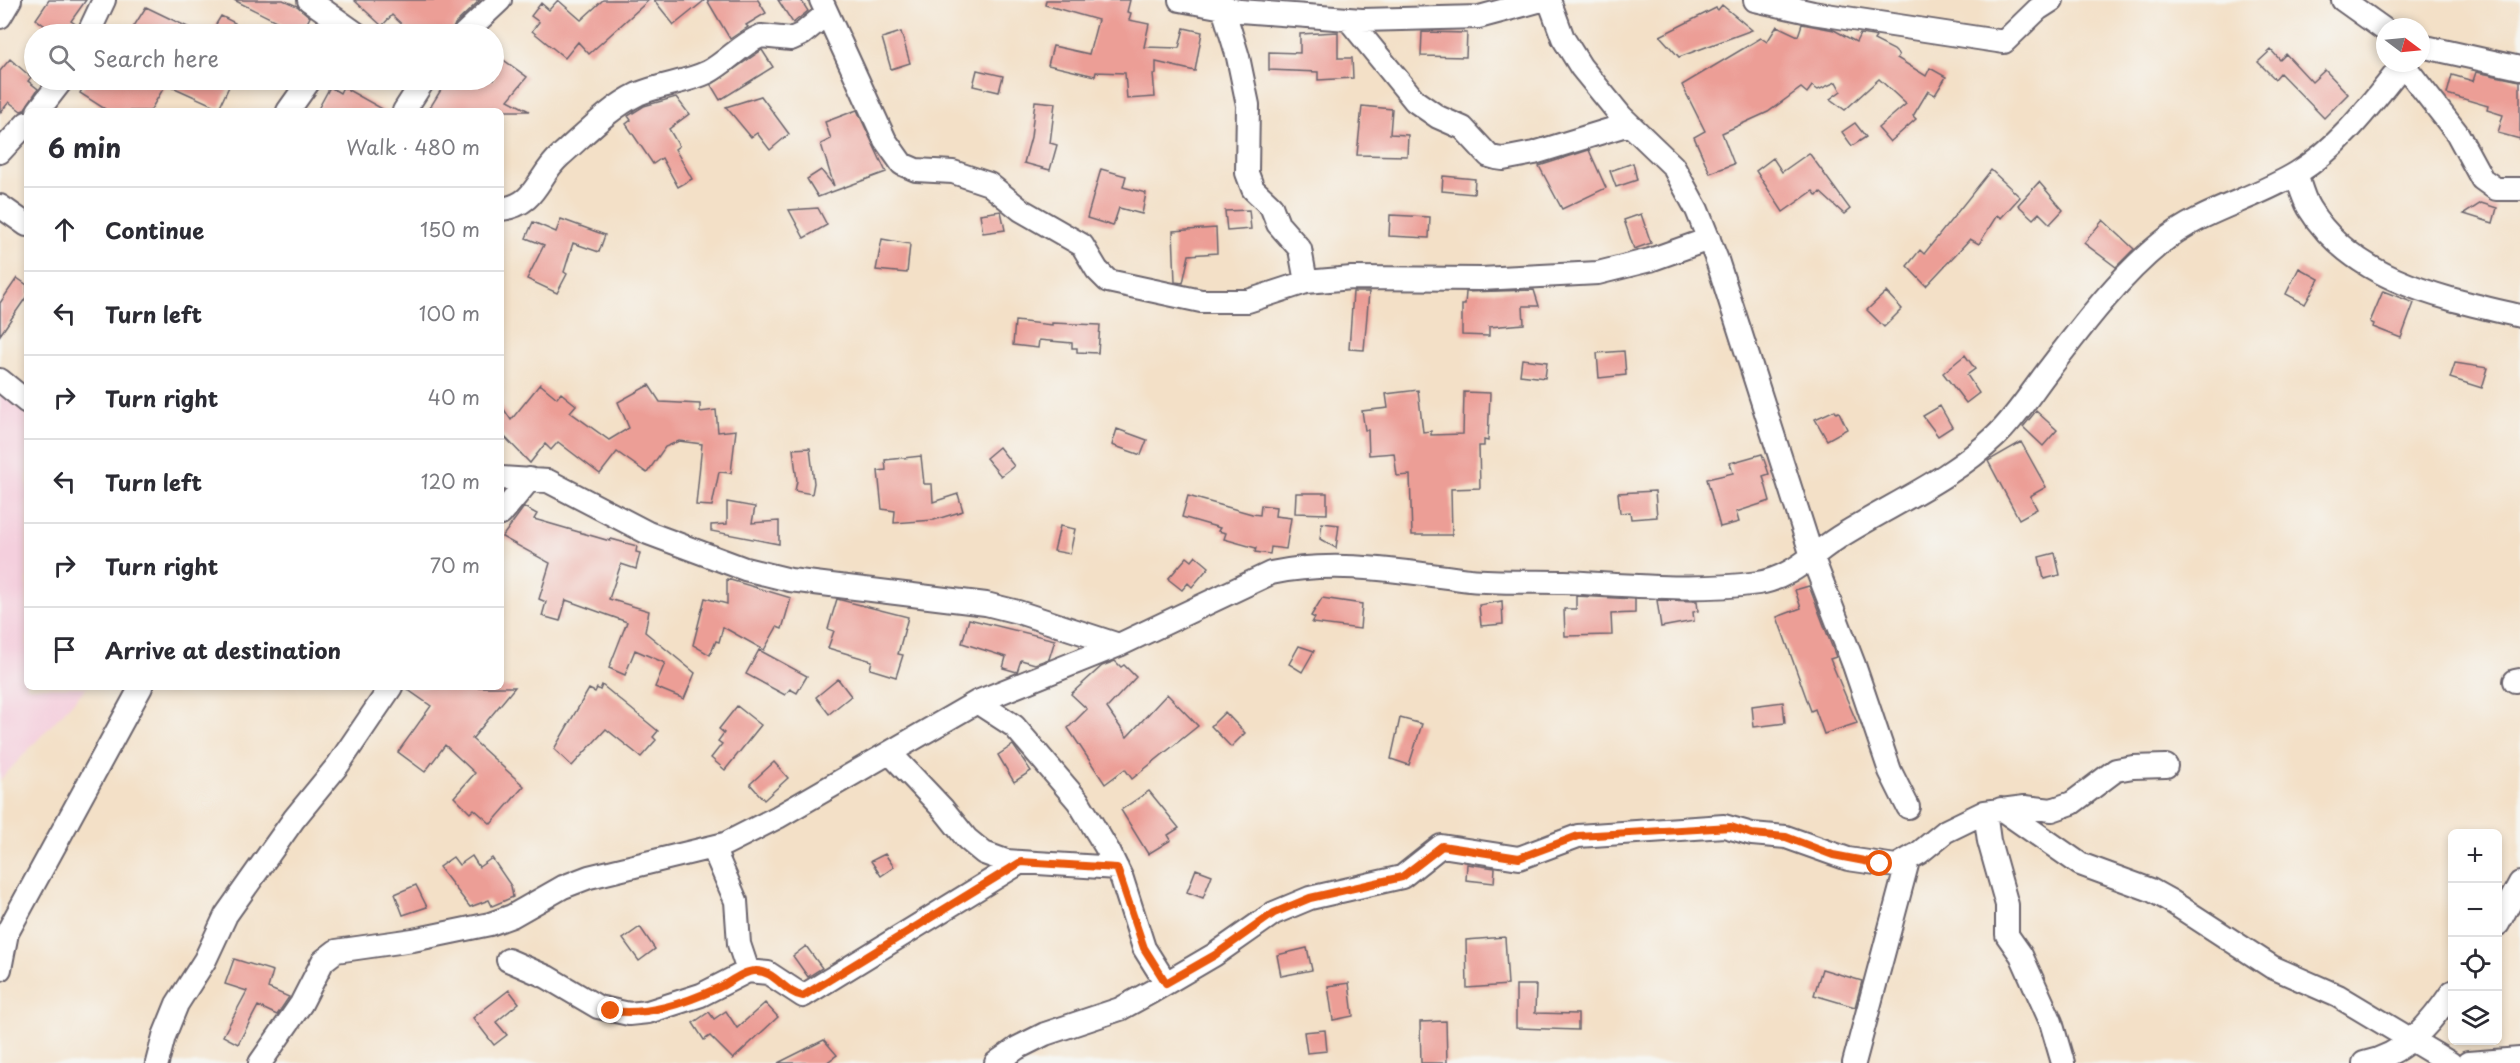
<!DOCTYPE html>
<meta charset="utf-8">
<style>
:root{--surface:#fff;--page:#f2f2f3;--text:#2b2b33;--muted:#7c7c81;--line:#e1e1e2}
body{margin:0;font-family:"Playpen Sans",sans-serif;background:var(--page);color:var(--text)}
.controls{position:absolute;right:18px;bottom:18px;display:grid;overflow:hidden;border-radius:9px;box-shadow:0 3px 9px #0003}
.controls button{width:54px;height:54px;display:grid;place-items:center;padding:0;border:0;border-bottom:2px solid var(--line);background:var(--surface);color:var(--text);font:30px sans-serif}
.compass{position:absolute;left:2376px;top:18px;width:54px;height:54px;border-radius:50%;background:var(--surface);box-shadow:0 3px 9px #0003;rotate:106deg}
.stop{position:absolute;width:18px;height:18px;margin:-14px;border:4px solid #ea580c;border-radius:50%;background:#fff}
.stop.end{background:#ea580c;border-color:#fff;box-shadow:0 2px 6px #0008}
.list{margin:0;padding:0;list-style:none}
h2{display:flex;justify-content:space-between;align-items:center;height:78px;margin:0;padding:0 24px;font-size:26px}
h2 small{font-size:20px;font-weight:400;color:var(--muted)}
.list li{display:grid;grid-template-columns:39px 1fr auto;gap:18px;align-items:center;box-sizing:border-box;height:84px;padding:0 24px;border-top:2px solid var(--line)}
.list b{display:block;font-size:22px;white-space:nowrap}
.list em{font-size:20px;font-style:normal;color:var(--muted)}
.icon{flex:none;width:33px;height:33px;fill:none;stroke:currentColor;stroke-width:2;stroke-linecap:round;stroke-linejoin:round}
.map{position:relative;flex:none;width:2520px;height:1063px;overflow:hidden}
.search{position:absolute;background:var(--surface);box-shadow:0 3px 9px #0003;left:24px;top:24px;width:480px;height:66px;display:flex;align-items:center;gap:15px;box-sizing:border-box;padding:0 21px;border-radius:33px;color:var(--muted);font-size:22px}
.panel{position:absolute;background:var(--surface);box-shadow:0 3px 9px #0003;left:24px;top:108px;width:480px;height:582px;border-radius:9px}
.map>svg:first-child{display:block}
.built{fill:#f4cfdd}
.building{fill:#ec9e96}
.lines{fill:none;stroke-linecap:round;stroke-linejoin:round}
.street-casing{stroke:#6b646c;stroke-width:26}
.street{stroke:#fff;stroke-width:22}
.route{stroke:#ea580c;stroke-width:8}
</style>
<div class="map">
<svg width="2520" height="1063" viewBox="0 0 2520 1063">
<rect width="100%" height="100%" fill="#f6f6f2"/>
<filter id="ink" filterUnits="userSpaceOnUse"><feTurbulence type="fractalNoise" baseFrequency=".0167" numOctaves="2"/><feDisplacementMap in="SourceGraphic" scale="12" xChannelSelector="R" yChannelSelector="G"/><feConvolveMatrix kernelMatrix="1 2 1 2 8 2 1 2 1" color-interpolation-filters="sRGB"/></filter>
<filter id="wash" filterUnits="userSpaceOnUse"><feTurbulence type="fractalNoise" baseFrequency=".008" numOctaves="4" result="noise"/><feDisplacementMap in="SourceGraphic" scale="24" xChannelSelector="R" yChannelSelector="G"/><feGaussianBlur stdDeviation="1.35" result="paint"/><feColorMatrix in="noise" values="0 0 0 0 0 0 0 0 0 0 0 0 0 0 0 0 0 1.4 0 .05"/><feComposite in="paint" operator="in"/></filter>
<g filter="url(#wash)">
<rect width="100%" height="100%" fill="#f3e0c7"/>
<!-- built -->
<path class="built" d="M 0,392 L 27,414 L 27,687 L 87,687 L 0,780 Z"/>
<g id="blocks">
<!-- building -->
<path class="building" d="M 49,0 L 86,0 L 71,21 L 77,25 L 75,34 L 40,34 L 45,26 L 36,19 Z
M 234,0 L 283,0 L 297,6 L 310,17 L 304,29 L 300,27 L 298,32 Z
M 354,0 L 480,0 L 455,24 L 451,34 L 412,34 L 392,15 L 382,26 Z
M 558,0 L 581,20 L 603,0 L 649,0 L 589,54 L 578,42 L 565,58 L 532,31 L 539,22 L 531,16 L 541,3 L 549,10 Z
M 654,0 L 705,0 L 674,25 Z
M 707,0 L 758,0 L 766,13 L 746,25 L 748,27 L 730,39 Z
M 778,0 L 801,0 L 808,11 L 793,23 Z
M 1046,0 L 1130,0 L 1127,12 L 1131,13 L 1129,20 L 1149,24 L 1144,47 L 1179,48 L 1184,28 L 1202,32 L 1195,71 L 1156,62 L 1156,74 L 1153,74 L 1155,97 L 1127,99 L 1125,73 L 1096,72 L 1095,76 L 1048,65 L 1053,46 L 1089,54 L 1098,20 L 1045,5 Z
M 1722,5 L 1752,30 L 1679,57 L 1660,36 L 1716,8 L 1718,10 Z
M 146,7 L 202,34 L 129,34 Z
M 221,16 L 235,23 L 228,34 L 210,34 Z
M 1802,24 L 1834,30 L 1856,42 L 1860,34 L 1873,36 L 1876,37 L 1874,40 L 1894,50 L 1899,55 L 1897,58 L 1926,76 L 1930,68 L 1946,77 L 1935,95 L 1928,91 L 1913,116 L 1916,119 L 1890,142 L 1878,128 L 1906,104 L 1879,79 L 1845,110 L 1830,99 L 1841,91 L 1836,82 L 1818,90 L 1812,86 L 1807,93 L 1801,88 L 1768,112 L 1722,133 L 1734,164 L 1710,173 L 1694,137 L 1705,131 L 1682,85 L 1761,38 L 1767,42 L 1777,26 L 1798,36 Z
M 901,32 L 910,63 L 891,69 L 882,38 Z
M 1338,32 L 1338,58 L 1352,58 L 1353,78 L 1318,80 L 1318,72 L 1269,70 L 1269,52 L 1300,53 L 1300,34 Z
M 1422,32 L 1467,33 L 1466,57 L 1421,56 Z
M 762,50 L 773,67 L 720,100 L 711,85 Z
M 2271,50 L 2280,60 L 2286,54 L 2312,82 L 2325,70 L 2348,94 L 2324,118 L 2280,73 L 2275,79 L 2258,62 Z
M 494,53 L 527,77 L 508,100 L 529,111 L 428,111 L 447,80 L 494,80 Z
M 10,59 L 31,77 L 28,81 L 38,89 L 24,110 L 21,111 L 9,102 L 0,113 L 0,71 Z
M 977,70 L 1003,76 L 999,92 L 973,86 Z
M 2476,72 L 2520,81 L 2520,139 L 2498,133 L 2503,115 L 2487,110 L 2488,106 L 2447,94 L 2452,75 L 2473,81 Z
M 87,80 L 232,80 L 219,108 L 166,84 L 150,111 L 108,111 L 80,93 Z
M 330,87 L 340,93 L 343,87 L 386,111 L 317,111 Z
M 761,96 L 789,134 L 770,150 L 757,133 L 751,137 L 726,107 Z
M 676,97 L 689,114 L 669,129 L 679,146 L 675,149 L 692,179 L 678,187 L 662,158 L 653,164 L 626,124 L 631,120 L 628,116 L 644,106 Z
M 1035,101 L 1055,103 L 1050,143 L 1057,145 L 1050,170 L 1024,163 L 1031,137 Z
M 1362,106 L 1392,109 L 1390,134 L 1408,135 L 1407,156 L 1357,155 Z
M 857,110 L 886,172 L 818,197 L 807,179 L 821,170 L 834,186 L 821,144 L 831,139 L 825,122 Z
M 1855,123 L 1866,137 L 1852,146 L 1842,132 Z
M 1589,150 L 1606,188 L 1562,209 L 1539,166 Z
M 1809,153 L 1850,209 L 1844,214 L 1820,192 L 1817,196 L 1813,191 L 1783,212 L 1756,171 L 1773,158 L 1782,172 Z
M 1633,163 L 1637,180 L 1616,187 L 1610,171 Z
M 1101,169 L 1126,176 L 1123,187 L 1146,193 L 1142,214 L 1119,208 L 1113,226 L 1087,218 Z
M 1991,170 L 2020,197 L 2001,218 L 1997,215 L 1979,244 L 1970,239 L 1926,286 L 1907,266 L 1920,250 L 1924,254 Z
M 1443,176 L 1475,179 L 1474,194 L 1442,191 Z
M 2039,182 L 2063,210 L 2050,224 L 2039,213 L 2033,219 L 2018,205 Z
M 2481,203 L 2497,208 L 2493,223 L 2464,214 Z
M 818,208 L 827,225 L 804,238 L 789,210 Z
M 1249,210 L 1251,229 L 1227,231 L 1225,211 Z
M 1001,211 L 1005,230 L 983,233 L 980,214 Z
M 1641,214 L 1651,243 L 1634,249 L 1624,220 Z
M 1390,215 L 1430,217 L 1429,238 L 1389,236 Z
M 561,219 L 605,235 L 599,252 L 573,243 L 564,272 L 567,274 L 557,293 L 527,279 L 544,245 L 526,238 L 533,222 L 556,232 Z
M 2103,220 L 2134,249 L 2116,267 L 2084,243 Z
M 1216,228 L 1217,253 L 1189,255 L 1183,283 L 1175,282 L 1173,231 Z
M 882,239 L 910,244 L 907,273 L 876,270 Z
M 2299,268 L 2319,279 L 2305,304 L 2286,294 Z
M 17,278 L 27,285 L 27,296 L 0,335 L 0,303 Z
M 1534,290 L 1539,306 L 1523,306 L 1524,324 L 1489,327 L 1489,336 L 1462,335 L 1462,305 L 1465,305 L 1466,292 Z
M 2383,291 L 2414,303 L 2401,338 L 2373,327 L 2374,324 L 2370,322 Z
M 1353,292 L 1369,292 L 1364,350 L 1349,349 Z
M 1886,292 L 1902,309 L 1884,327 L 1867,310 Z
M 1015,321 L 1052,325 L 1052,323 L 1100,325 L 1098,353 L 1077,352 L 1077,348 L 1072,348 L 1072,343 L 1039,340 L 1038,348 L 1013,345 Z
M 1624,351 L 1626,375 L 1599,378 L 1597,353 Z
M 1965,355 L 1975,369 L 1967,375 L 1979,393 L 1966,403 L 1943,373 Z
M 1522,359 L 1547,362 L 1545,378 L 1520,375 Z
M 2455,363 L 2488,368 L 2482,388 L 2450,378 Z
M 540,384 L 557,398 L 561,393 L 576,405 L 570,412 L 609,440 L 629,428 L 618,402 L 649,385 L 660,402 L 700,404 L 700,412 L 716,410 L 718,432 L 736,430 L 731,473 L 719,472 L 712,506 L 696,505 L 702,444 L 679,441 L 665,447 L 647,473 L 617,452 L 600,474 L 558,442 L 551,450 L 545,444 L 530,463 L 501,433 L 501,405 L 511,420 Z
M 1418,390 L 1423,432 L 1431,431 L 1431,435 L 1463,434 L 1464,392 L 1490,393 L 1488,441 L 1484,440 L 1484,446 L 1479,446 L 1480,488 L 1451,489 L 1452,535 L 1412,535 L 1410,475 L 1397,476 L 1394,453 L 1369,455 L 1368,430 L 1365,430 L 1362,411 L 1388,408 L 1386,394 Z
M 1940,406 L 1952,427 L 1938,436 L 1923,416 Z
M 1835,410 L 1836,413 L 1839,412 L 1847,429 L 1827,440 L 1815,419 Z
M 2036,411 L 2057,430 L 2043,446 L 2023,427 Z
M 1117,429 L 1147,440 L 1141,455 L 1112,445 Z
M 2021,442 L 2046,487 L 2030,496 L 2037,509 L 2019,519 L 1988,461 Z
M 999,447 L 1014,466 L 1001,476 L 986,458 Z
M 810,448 L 814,483 L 812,494 L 795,491 L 797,481 L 793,449 Z
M 1762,454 L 1769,474 L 1763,476 L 1770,501 L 1736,512 L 1739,522 L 1720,527 L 1707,479 L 1733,473 L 1730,463 Z
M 921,456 L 924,484 L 932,484 L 933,502 L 958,494 L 963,511 L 934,520 L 894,523 L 895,511 L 882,509 L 878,471 L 886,470 L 885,460 Z
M 1655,491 L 1657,517 L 1631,519 L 1630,512 L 1620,513 L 1618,493 Z
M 1296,493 L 1327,493 L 1327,514 L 1295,513 Z
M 1188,496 L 1252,514 L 1260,515 L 1261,505 L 1276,507 L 1275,516 L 1291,518 L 1286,549 L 1271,547 L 1270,554 L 1255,552 L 1256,548 L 1224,539 L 1226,533 L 1218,531 L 1220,528 L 1182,517 Z
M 727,502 L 755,507 L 752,523 L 779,521 L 779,544 L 711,531 L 711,525 L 727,524 Z
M 524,507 L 537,514 L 534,519 L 610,541 L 611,539 L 637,546 L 636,552 L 640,553 L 636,569 L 621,564 L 609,599 L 649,611 L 645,632 L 695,673 L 684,699 L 655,687 L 665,663 L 635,650 L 625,675 L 609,668 L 627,622 L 566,600 L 560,621 L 542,616 L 546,602 L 539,599 L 550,563 L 502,537 Z
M 1322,523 L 1339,525 L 1336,548 L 1320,539 Z
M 1060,526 L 1075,529 L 1070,554 L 1054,551 Z
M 2055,553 L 2060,575 L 2044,579 L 2039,557 Z
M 1196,556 L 1209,567 L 1192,587 L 1188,583 L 1182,590 L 1168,579 L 1187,557 L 1192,561 Z
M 727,579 L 791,598 L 782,629 L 777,627 L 764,650 L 723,627 L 719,642 L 716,641 L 710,655 L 693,645 L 705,598 L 727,604 Z
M 1809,586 L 1836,657 L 1830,659 L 1857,723 L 1824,734 L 1815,709 L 1811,711 L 1777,617 L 1801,608 L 1795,590 Z
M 1576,596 L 1635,599 L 1635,613 L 1611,614 L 1612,635 L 1565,636 L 1564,609 L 1576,609 Z
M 1322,598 L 1362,604 L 1360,629 L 1312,623 L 1315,618 L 1311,616 Z
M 837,599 L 908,617 L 898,654 L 903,655 L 896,677 L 870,669 L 872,661 L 828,648 L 834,631 L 828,629 Z
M 1657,600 L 1697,601 L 1698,611 L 1693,612 L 1694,621 L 1661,627 Z
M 1502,601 L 1503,624 L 1481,626 L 1479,605 Z
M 969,619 L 1055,640 L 1049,659 L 1035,664 L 1021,660 L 1017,672 L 1003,668 L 1006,657 L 962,643 Z
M 1299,646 L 1314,651 L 1302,672 L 1289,664 Z
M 759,650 L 807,676 L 797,693 L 790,689 L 785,695 L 746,674 Z
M 1115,661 L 1121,667 L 1124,665 L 1136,677 L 1107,708 L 1127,737 L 1167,694 L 1198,726 L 1132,779 L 1125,769 L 1105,784 L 1068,728 L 1087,709 L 1071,694 L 1102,666 Z
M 838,679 L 851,696 L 829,714 L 816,697 Z
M 602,685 L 658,731 L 653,737 L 656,740 L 641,757 L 606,729 L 572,766 L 554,749 L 589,689 L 595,692 L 597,688 L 600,690 Z
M 404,687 L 515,687 L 472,739 L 524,786 L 491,824 L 474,809 L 470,813 L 454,797 L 475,773 L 445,745 L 425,772 L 398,752 L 431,706 Z
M 1783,702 L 1785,723 L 1754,727 L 1752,706 Z
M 737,706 L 761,725 L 725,770 L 711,758 L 722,744 L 718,741 L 724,733 L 719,729 Z
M 1225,712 L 1245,733 L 1231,747 L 1211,726 Z
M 1400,718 L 1422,724 L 1409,765 L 1391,759 Z
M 1013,745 L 1031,771 L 1014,782 L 998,755 Z
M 774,762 L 788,778 L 764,800 L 750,784 Z
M 1149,791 L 1179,828 L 1168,835 L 1171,840 L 1148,854 L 1121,810 Z
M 885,854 L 894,867 L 881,876 L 871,861 Z
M 472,856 L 479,867 L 492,858 L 511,886 L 513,897 L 492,906 L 489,900 L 470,907 L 439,867 L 453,857 L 459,865 Z
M 1467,864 L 1495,868 L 1494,883 L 1466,880 Z
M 1196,869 L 1212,875 L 1203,898 L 1187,892 Z
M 416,885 L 427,907 L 403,915 L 395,894 Z
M 640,927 L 655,949 L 639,961 L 623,939 Z
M 1505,937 L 1508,985 L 1467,988 L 1466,940 Z
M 806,946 L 822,968 L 808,977 L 793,956 Z
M 1307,948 L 1312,970 L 1281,976 L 1277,955 Z
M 234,959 L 273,971 L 268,988 L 289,997 L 277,1015 L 258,1006 L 238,1044 L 223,1036 L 247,991 L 225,984 Z
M 1822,969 L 1862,981 L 1855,1007 L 1814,995 Z
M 1349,983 L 1353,1016 L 1333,1020 L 1328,986 Z
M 1516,985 L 1536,985 L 1535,1013 L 1578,1014 L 1578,1030 L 1516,1028 Z
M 509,990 L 519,1003 L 496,1022 L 507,1035 L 494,1045 L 473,1018 Z
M 765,1003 L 778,1017 L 733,1059 L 710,1036 L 704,1040 L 693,1023 L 709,1012 L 714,1019 L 726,1011 L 737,1028 Z
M 1446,1021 L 1447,1063 L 1421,1063 L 1420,1022 Z
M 1325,1030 L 1327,1051 L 1307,1053 L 1304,1032 Z
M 824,1040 L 837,1055 L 826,1063 L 778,1063 Z"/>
</g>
</g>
<g filter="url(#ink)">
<use href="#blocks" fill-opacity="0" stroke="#6b646c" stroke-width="1.5"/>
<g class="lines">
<defs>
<path id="street" d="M 309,0 L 357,34
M 821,0 L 885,140 L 902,164 L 916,170 L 953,172 L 989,184 L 1021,210 L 1082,245 L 1097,270 L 1108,281 L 1201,301 L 1248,301 L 1306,282 L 1352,278 L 1481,279 L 1598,273 L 1650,260 L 1709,239
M 1180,0 L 1240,11 L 1362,20 L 1479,17 L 1542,0
M 1549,0 L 1563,38 L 1581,67 L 1621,116 L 1673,166 L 1697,210 L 1717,260 L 1812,556 L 1854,665 L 1890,771 L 1908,807
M 1755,0 L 1813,13 L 2004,42 L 2038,9 L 2052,0
M 2343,0 L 2385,30
M 1223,8 L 1238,57 L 1248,105 L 1247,173 L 1253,189 L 1271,206 L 1278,224 L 1300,249 L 1306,282
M 0,17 L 10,0
M 1349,20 L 1415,101 L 1438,117 L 1463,128 L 1489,156 L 1496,158 L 1503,159 L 1534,153 L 1629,124
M 88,34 L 104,0
M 464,34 L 500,0
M 2421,46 L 2520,68
M 2403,64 L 2457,133 L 2482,179 L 2496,189 L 2520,189
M 38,111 L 62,80
M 288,111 L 310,80
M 404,111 L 424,80
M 0,152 L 27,123
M 2296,174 C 2300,185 2303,198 2309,208 C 2353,281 2444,298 2520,316
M 0,206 L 27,225
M 501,209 C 537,205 537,176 560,156 C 584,135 609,108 638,94 C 661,84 685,83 708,72 C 727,62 741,44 761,36 L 791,39 L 802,34 L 826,14
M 0,380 L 27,402
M 501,478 L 548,481 L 648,533 L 745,569 L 790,580 L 986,604 L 1018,612 L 1119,645
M 501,514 L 530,479
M 2515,681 L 2520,680
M 977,702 L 1014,726 L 1078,801 L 1109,852 L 1122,879 L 1144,948 L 1166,983
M 890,753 L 943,809 L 967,839 L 984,853 L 1006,861 L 1117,868
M 2001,809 L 2080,864 L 2151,890 L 2169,900 L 2272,967 L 2338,996 L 2450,1063
M 1985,812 L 1989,841 L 2007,905 L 2007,935 L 2021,955 L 2051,1022 L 2063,1063
M 713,848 L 736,901 L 739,944 L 748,971
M 2498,924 L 2520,883
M 0,941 L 7,933 L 141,687
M 508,960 L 547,977 L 598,1007 L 629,1014 L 648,1012 L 701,995 L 748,971 L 768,973 L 803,996 L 1021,862
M 0,969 L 7,933
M 157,1063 L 164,1036 L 177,1004 L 205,960 L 226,915 L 294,819 L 338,765 L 391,687
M 260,1063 L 301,1004 L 323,961 L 336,951 L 413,940 L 490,924 L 512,916 L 563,887 L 589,877 L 725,844 L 778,817 L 977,702 L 1119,645 L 1271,573 C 1338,559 1403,572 1470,580 C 1501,583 1533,581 1564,582 C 1629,585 1694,592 1758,583 C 1793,578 1815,551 1844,534 C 1896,502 1951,479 1996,436 C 2017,416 2032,391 2050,368 C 2083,325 2118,278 2161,243 C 2201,210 2253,200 2297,173 C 2341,146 2372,103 2404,63
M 996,1063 L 1017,1048 L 1045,1034 L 1120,1009 L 1151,992 L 1214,955 L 1274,913 L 1310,898 L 1402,877 L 1441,846 L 1519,858 L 1578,836 L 1724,826 L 1752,834 L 1786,837 L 1848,859 L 1896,866 L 1919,853 L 1946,831 L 1985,812 L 2025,807 L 2052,810 L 2072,803 L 2116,770 L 2133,767 L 2166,766
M 1854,1063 L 1908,861
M 2364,1063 C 2405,1054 2429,1026 2452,992
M 2468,1063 L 2520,1059"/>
</defs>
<!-- street casing -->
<use href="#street" class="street-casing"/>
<!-- street -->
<use href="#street" class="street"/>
</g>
</g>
<g class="lines" filter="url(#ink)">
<!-- route -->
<path class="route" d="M 611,1011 C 648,1016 685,1003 718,988 C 729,983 743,971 755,971 C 775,970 784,993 803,996 L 1021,862 L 1117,868 L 1144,948 L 1166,983 L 1215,955 L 1274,913 L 1310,898 L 1402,877 L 1442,846 L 1519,858 L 1578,836 L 1731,827 L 1752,834 L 1786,837 L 1833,855 L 1880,864"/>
</g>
</svg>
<div class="controls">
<button>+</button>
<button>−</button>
<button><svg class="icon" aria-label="locate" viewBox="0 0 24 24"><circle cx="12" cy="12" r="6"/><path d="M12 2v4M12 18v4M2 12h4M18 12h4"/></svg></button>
<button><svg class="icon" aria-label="layers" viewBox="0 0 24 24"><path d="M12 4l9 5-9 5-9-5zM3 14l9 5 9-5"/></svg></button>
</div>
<svg class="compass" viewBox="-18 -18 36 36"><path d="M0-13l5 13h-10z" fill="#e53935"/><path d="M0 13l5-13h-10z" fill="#7c7c81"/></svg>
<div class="stop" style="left:1880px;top:864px"></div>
<div class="stop end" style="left:611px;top:1011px"></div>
<div class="search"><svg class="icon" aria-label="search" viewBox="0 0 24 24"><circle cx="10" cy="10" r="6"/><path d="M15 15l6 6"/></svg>Search here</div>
<section class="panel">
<h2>6 min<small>Walk · 480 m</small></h2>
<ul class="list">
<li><svg class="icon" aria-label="ahead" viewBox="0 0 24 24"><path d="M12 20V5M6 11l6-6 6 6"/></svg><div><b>Continue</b></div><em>150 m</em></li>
<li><svg class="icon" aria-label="left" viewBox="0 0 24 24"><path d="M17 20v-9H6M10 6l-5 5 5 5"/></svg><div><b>Turn left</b></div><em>100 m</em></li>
<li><svg class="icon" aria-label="right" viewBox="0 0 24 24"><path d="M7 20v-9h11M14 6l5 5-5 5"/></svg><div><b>Turn right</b></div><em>40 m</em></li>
<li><svg class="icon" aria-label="left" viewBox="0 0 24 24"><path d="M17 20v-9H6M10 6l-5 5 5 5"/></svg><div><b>Turn left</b></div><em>120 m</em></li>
<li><svg class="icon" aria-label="right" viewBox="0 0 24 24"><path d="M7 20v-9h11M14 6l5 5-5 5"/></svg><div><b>Turn right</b></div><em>70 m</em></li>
<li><svg class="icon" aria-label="arrive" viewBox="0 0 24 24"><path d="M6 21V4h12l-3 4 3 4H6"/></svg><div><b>Arrive at destination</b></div></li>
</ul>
</section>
</div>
